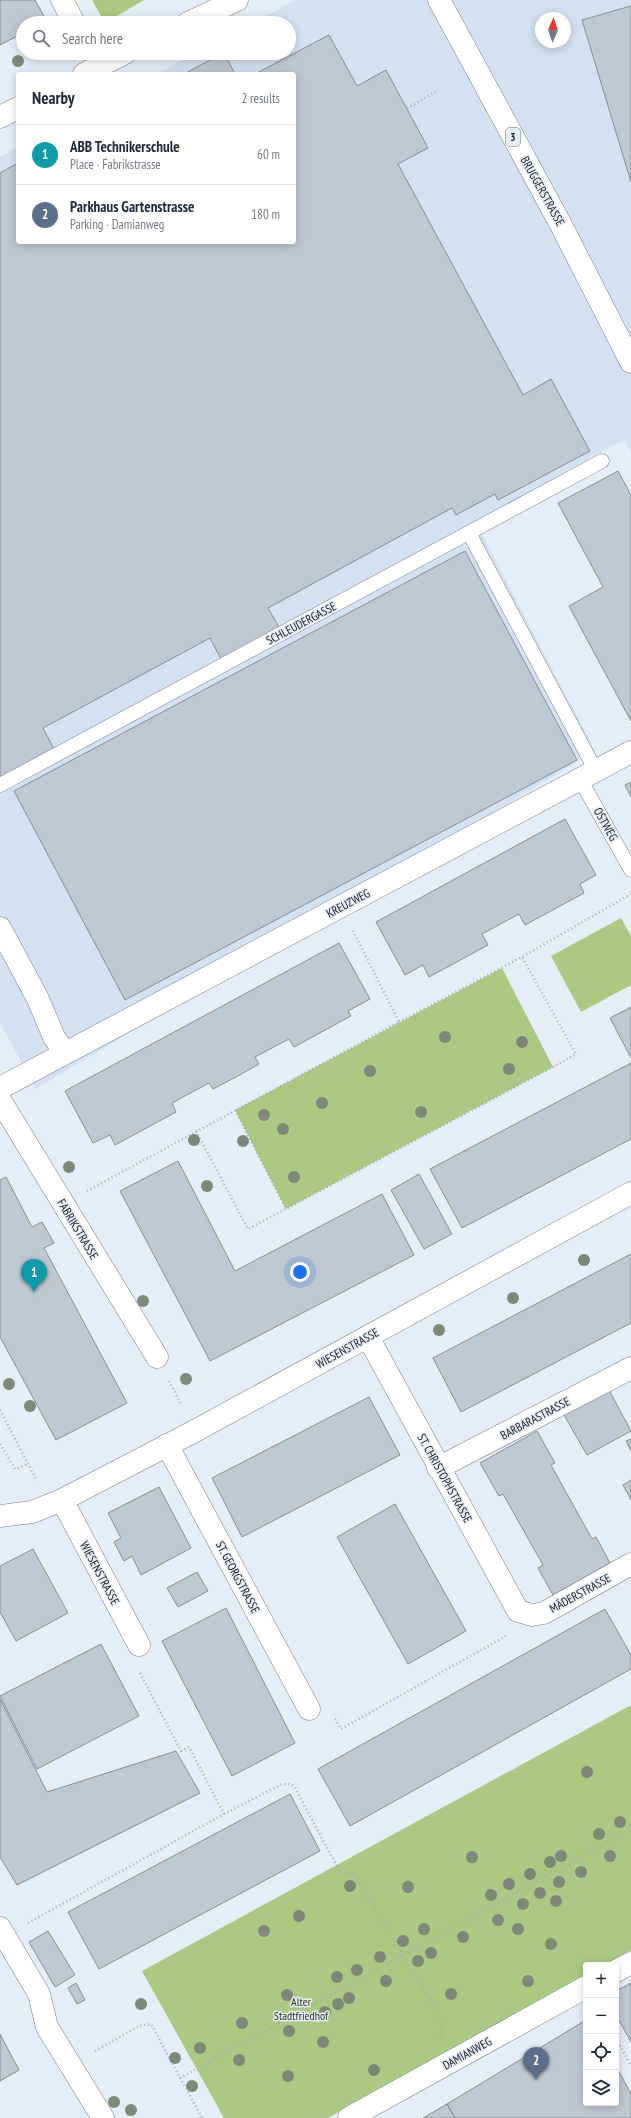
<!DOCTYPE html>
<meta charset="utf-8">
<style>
:root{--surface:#fff;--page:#f6f6f7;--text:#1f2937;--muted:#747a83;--line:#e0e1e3;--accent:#2563eb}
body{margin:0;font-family:"PT Sans Narrow",sans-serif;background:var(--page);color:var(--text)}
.controls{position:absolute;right:12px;bottom:12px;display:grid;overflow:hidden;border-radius:4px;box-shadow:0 2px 10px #0003}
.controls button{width:36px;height:36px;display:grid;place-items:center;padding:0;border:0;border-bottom:1px solid var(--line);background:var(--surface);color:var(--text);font:20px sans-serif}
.compass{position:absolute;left:535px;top:12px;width:36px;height:36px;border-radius:50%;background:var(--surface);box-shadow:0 2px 10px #0003;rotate:2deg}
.you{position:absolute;left:300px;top:1272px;width:14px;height:14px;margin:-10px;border:3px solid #fff;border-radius:50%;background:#1a73e8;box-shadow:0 0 0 6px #1a73e833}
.badge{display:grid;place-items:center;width:26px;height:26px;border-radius:50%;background:var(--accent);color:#fff;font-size:13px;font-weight:700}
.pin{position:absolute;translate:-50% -33px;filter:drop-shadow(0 1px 2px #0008)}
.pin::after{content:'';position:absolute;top:21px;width:14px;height:12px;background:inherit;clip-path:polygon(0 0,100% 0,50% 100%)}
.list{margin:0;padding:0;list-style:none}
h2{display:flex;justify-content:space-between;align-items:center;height:52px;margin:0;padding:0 16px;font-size:17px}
h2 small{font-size:13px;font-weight:400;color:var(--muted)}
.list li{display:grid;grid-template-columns:26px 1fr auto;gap:12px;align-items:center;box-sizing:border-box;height:60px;padding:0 16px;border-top:1px solid var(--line)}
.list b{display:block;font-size:15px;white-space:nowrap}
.list p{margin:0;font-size:13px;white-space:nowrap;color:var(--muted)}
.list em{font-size:13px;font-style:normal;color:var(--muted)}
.icon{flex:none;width:22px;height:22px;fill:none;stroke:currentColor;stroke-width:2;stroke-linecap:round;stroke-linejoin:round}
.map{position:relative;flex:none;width:631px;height:2118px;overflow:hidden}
.search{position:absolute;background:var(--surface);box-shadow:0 2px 10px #0003;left:16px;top:16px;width:280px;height:44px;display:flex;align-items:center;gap:10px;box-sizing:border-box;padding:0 14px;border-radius:22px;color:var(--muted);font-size:15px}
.panel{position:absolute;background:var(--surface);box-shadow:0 2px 10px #0003;left:16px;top:72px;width:280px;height:172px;border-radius:4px}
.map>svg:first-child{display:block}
.built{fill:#d3e1f0;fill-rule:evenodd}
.green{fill:#abc982}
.building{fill:#bfc7d0;stroke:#878e96}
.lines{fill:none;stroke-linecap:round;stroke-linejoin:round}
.lane-casing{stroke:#777e86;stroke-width:15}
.street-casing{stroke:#777e86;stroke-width:23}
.primary-casing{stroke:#777e86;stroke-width:23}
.path{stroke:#a7adb4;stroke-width:2.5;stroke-dasharray:1 3;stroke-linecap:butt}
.lane{stroke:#fff;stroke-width:14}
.street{stroke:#fff;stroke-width:22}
.primary{stroke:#fff;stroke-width:22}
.tree{fill:#7d8878}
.labels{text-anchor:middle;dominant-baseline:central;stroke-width:3;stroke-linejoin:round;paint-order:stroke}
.shield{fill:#e5edf6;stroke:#595e62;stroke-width:1}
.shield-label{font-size:11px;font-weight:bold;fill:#1d2023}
.street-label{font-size:12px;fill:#1d2023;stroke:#e5edf6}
.park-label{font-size:12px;fill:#283511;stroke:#e5edf6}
</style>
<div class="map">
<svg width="631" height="2118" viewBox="0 0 631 2118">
<rect width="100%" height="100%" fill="#e5edf6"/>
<!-- built -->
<path class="built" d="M 296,0 L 631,0 L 631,452 L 624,440 L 475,521 L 595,751 L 36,1089 L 0,1023 L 0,157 L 18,147 L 18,242 L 294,242 L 294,74 L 156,74 L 196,53 L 289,53 L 289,23 L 253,23 ZM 541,18 L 565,18 L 565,42 L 541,42 Z"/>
<!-- green -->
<path class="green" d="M 92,0 L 144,0 L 105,23 Z
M 621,918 L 631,936 L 631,985 L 581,1012 L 551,956 Z
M 502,968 L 553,1067 L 286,1209 L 235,1110 Z
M 631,1705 L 631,1950 L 603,1965 L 586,1965 L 586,1975 L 328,2118 L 224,2118 L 142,1971 Z"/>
<!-- building -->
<path class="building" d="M 0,0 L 35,0 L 46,20 L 41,23 L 23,23 L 23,33 L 0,45 Z
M 631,6 L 631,182 L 582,20 Z
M 329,35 L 357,86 L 386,70 L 428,148 L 398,164 L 523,395 L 551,379 L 590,451 L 498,500 L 495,494 L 456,515 L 452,508 L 268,608 L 280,629 L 222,661 L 210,638 L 43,728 L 55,751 L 0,781 L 0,173 L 18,163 L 18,242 L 294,242 L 294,74 L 255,74 Z
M 224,53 L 235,74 L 184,74 L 223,53 Z
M 618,471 L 631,495 L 631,721 L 569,606 L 603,587 L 558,503 Z
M 465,551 L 577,760 L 125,1000 L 14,791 Z
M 631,782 L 631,797 L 625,785 Z
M 565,819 L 596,875 L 580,884 L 584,893 L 525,925 L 519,914 L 482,934 L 488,945 L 429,977 L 423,965 L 405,975 L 376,922 Z
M 339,943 L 370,999 L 348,1011 L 351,1016 L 294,1047 L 289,1039 L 255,1057 L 259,1064 L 236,1077 L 213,1089 L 209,1083 L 172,1103 L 176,1112 L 115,1145 L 110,1135 L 93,1143 L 65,1091 Z
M 631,1007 L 631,1058 L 610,1018 Z
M 631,1063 L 631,1139 L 462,1228 L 430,1169 Z
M 178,1161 L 235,1271 L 382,1194 L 414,1255 L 210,1361 L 120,1191 Z
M 419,1174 L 452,1234 L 424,1249 L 391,1190 Z
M 6,1177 L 32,1227 L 42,1222 L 54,1243 L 44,1248 L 127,1403 L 56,1440 L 0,1337 L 0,1180 Z
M 631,1254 L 631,1323 L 461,1412 L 433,1358 Z
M 609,1390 L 631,1431 L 587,1455 L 564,1415 Z
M 369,1397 L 400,1455 L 242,1537 L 212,1478 Z
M 537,1431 L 555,1463 L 551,1465 L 592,1539 L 596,1537 L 610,1563 L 553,1595 L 538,1568 L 543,1565 L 503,1494 L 499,1496 L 480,1463 Z
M 631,1439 L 631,1451 L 626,1441 Z
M 631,1480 L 631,1500 L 623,1485 Z
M 159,1487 L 191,1548 L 141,1575 L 132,1556 L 124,1561 L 114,1542 L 121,1538 L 108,1513 Z
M 395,1504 L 466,1631 L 408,1664 L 337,1537 Z
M 33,1549 L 68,1613 L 16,1641 L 0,1612 L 0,1566 Z
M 197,1572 L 208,1591 L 178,1607 L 167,1588 Z
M 226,1608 L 295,1743 L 232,1776 L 162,1641 Z
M 605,1609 L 631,1655 L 631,1669 L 350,1826 L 318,1769 Z
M 101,1644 L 139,1716 L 37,1769 L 0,1696 Z
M 0,1699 L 47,1792 L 176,1751 L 200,1793 L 17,1885 L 0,1857 Z
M 290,1794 L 320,1851 L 99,1969 L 68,1912 Z
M 48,1931 L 75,1975 L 55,1987 L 29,1942 Z
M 76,1983 L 85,2000 L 77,2004 L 68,1988 Z
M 631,1983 L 631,2042 L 616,2015 L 616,1991 Z
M 586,2020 L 586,2103 L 616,2103 L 616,2066 L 631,2094 L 631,2118 L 455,2118 L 447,2104 Z
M 0,2034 L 19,2070 L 0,2081 Z
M 447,2104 L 455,2118 L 423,2118 Z"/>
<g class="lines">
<defs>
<path id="lane" d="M 469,533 L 596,771
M 580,779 L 631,870
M 0,785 L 602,461"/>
<path id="street" d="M 62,0 L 74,23
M 188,23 L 237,0
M 84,74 L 125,53
M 0,117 L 18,108
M 0,928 L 38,999 L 54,1037 L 64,1052
M 0,1088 L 631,752
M 0,1100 L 157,1357
M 368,1337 L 518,1611 L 532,1615 L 544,1613 L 631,1564
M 167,1445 L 309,1709
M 438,1468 L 631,1368
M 62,1500 L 139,1645
M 0,1516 L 32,1512 L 62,1500 L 193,1432 L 631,1193
M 0,1928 L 39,1994 L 47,2027 L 103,2118
M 616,1971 L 631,1963
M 349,2118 L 586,1987"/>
<path id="primary" d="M 439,0 L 561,225 L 631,362"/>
</defs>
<!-- lane casing -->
<use href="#lane" class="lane-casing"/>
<!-- street casing -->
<use href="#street" class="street-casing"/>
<!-- primary casing -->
<use href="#primary" class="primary-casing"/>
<!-- path -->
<path class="path" d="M 95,4 L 101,0
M 407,108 L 437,91
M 399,1022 L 522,957 L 631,894
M 235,1110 L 286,1209
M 196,1131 L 248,1229 L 553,1067 L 576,1054 L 522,957
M 87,1191 L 399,1022 L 353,931
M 169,1381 L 182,1406
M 0,1410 L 37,1481
M 0,1444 L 15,1469 L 28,1464
M 140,1673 L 181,1751 L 189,1747 L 224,1814
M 335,1719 L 341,1729 L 506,1636
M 28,1923 L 224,1814 L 282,1784 L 291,1784 L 294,1786 L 340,1872 L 354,1874 L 439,2015 L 442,2026 L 440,2037
M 616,2038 L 631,2066
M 95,2051 L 139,2026 L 151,2024 L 202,2118
M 180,2078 L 631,1829"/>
<!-- lane -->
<use href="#lane" class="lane"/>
<!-- street -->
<use href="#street" class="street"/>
<!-- primary -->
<use href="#primary" class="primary"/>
</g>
<!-- trees -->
<g class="tree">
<circle cx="18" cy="61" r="6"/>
<circle cx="445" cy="1037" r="6"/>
<circle cx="522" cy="1042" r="6"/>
<circle cx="509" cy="1069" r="6"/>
<circle cx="370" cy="1071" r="6"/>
<circle cx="322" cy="1103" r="6"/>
<circle cx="421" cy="1112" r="6"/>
<circle cx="264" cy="1115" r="6"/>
<circle cx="283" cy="1129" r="6"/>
<circle cx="194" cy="1140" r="6"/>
<circle cx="243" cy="1141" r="6"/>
<circle cx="69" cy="1167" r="6"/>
<circle cx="294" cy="1177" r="6"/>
<circle cx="207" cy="1186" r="6"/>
<circle cx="584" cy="1260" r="6"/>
<circle cx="513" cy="1298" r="6"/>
<circle cx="143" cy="1301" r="6"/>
<circle cx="439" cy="1330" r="6"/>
<circle cx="186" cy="1379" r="6"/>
<circle cx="9" cy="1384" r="6"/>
<circle cx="30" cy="1406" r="6"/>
<circle cx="587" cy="1772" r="6"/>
<circle cx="620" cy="1822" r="6"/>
<circle cx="599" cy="1834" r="6"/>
<circle cx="561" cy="1856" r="6"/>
<circle cx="610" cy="1856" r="6"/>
<circle cx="472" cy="1857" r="6"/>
<circle cx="550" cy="1862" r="6"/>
<circle cx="581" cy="1872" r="6"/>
<circle cx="530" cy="1874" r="6"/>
<circle cx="559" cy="1882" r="6"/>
<circle cx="509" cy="1884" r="6"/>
<circle cx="350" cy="1886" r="6"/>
<circle cx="408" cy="1887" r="6"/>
<circle cx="540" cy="1893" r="6"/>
<circle cx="491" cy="1895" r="6"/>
<circle cx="556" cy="1901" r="6"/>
<circle cx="523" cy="1904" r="6"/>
<circle cx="299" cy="1916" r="6"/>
<circle cx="498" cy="1920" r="6"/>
<circle cx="424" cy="1929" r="6"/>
<circle cx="518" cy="1929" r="6"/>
<circle cx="264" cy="1931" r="6"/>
<circle cx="463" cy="1937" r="6"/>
<circle cx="403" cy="1941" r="6"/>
<circle cx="551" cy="1944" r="6"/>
<circle cx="431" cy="1953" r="6"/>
<circle cx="380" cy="1957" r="6"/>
<circle cx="418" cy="1961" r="6"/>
<circle cx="357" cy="1970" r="6"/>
<circle cx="337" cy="1977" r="6"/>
<circle cx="386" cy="1981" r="6"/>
<circle cx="528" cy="1981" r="6"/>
<circle cx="451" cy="1994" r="6"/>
<circle cx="287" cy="1995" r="6"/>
<circle cx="349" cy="1998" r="6"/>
<circle cx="141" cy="2004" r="6"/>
<circle cx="338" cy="2004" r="6"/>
<circle cx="325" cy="2012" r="6"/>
<circle cx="242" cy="2023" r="6"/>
<circle cx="289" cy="2031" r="6"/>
<circle cx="323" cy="2042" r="6"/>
<circle cx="200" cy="2048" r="6"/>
<circle cx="175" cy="2058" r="6"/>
<circle cx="239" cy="2060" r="6"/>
<circle cx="374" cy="2070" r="6"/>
<circle cx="288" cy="2076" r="6"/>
<circle cx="192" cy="2086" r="6"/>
<circle cx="114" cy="2102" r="6"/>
<circle cx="131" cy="2110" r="6"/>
</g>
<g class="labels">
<!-- shield labels -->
<rect class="shield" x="506" y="128" width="14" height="18" rx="3"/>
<g class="shield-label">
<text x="513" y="137">3</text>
</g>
<!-- street labels -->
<g class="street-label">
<text transform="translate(543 191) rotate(61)">BRUGGERSTRASSE</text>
<text transform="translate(301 623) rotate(-28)">SCHLEUDERGASSE</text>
<text transform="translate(606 824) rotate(61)">OSTWEG</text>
<text transform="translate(348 903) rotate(-28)">KREUZWEG</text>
<text transform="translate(78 1229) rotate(59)">FABRIKSTRASSE</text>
<text transform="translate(347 1348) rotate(-29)">WIESENSTRASSE</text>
<text transform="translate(535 1418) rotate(-28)">BARBARASTRASSE</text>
<text transform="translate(445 1478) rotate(61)">ST. CHRISTOPHSTRASSE</text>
<text transform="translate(100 1573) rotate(62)">WIESENSTRASSE</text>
<text transform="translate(238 1577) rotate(62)">ST. GEORGSTRASSE</text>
<text transform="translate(580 1593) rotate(-29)">MÄDERSTRASSE</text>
<text transform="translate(467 2053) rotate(-29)">DAMIANWEG</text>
</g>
<!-- park labels -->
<g class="park-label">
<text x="301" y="2001">Alter<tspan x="301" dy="14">Stadtfriedhof</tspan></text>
</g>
</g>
</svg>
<div class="controls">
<button>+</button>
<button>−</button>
<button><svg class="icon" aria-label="locate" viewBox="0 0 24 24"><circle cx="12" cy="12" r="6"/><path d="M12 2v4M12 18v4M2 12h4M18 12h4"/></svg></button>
<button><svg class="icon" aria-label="layers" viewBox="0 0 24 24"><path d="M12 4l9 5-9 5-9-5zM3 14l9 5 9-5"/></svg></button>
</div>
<svg class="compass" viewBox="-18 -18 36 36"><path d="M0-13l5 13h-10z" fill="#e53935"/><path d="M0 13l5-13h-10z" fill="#747a83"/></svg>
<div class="you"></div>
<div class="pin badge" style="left:34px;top:1292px;background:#0f9aa8">1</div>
<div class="pin badge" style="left:536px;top:2080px;background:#5c6f8a">2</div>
<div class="search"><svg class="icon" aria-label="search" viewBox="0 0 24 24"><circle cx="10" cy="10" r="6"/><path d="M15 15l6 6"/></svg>Search here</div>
<section class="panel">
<h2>Nearby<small>2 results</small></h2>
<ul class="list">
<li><span class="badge" style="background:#0f9aa8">1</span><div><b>ABB Technikerschule</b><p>Place · Fabrikstrasse</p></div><em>60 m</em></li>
<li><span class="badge" style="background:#5c6f8a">2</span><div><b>Parkhaus Gartenstrasse</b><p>Parking · Damianweg</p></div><em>180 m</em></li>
</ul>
</section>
</div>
